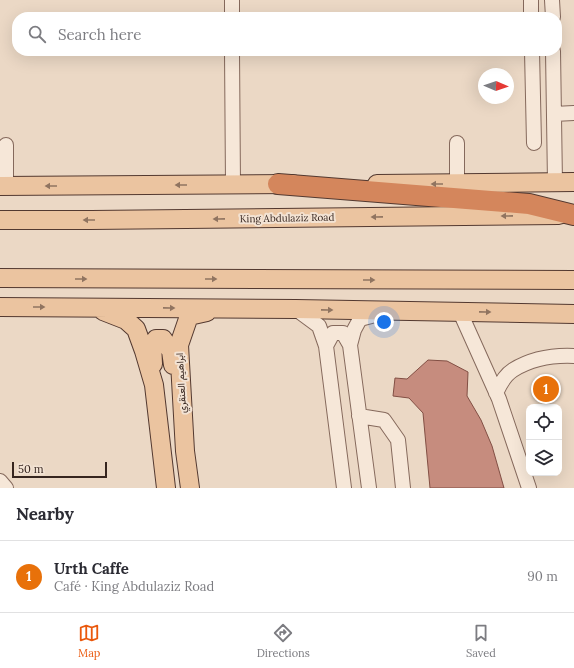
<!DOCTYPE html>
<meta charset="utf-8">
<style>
:root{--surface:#fff;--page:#f2f2f3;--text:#2b2b33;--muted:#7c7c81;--line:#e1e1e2;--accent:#ea580c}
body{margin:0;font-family:Lora,Vazirmatn,serif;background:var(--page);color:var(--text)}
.controls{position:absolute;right:12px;bottom:12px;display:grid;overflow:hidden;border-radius:8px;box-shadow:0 4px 16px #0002}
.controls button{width:36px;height:36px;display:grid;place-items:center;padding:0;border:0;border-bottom:1px solid var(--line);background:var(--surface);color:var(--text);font:20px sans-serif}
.compass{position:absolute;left:478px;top:68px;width:36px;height:36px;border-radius:50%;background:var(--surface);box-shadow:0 4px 16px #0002;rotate:92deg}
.scale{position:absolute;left:12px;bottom:10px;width:95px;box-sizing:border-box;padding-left:4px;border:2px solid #36251f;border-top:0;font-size:11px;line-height:14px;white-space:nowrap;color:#36251f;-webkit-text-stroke:3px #f3e3d4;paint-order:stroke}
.you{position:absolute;left:384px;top:322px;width:14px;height:14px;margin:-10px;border:3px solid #fff;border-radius:50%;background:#1a73e8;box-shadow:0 0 0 6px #1a73e833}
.badge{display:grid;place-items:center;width:26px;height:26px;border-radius:50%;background:var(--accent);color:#fff;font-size:13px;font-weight:700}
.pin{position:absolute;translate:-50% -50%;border:2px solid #fff;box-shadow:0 1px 4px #0006}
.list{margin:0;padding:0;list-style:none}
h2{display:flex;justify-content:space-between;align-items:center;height:52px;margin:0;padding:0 16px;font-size:17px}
h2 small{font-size:13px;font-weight:400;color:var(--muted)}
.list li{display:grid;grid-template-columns:26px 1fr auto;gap:12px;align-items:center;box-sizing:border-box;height:72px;padding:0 16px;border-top:1px solid var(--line)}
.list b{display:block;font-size:15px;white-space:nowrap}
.list p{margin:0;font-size:13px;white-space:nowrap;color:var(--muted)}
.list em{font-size:13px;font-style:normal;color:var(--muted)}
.icon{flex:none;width:22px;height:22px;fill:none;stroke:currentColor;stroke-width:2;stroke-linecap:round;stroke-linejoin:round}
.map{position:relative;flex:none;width:574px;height:488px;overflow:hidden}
.search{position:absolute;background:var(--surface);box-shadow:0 4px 16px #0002;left:12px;right:12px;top:12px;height:44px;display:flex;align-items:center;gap:10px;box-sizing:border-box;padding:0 14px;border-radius:16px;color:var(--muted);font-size:15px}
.sheet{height:124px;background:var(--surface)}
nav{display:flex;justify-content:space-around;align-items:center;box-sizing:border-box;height:56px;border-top:1px solid var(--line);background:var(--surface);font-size:11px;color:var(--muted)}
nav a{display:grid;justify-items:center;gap:2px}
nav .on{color:var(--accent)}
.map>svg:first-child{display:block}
.building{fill:#c68c7e;stroke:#824f44}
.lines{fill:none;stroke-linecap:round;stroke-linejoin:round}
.minor-casing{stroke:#85695c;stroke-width:16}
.major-casing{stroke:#533930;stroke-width:20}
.highway-casing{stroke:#533930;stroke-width:22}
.minor{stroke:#f6e7d8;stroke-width:14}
.major{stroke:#ebc4a0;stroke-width:18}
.highway{stroke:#d4865c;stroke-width:20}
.oneway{fill:#907460}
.labels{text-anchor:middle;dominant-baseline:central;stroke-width:4;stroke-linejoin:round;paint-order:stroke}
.street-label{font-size:10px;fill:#36251f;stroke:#f3e3d4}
</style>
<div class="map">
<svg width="574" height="488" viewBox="0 0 574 488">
<rect width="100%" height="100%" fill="#ebd8c5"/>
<!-- building -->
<path class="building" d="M 428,360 L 447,361 L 468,372 L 467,396 L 481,420 L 492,446 L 504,488 L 430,488 L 423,413 L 409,398 L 393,396 L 395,378 L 407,379 Z"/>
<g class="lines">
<defs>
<path id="minor" d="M 232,0 L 232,17
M 531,0 L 531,17
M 552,0 L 553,17
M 232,51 L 233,185
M 532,51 L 534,143
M 553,51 L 555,183
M 554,114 L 574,113
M 457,143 L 457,184
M 6,145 L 6,186
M 296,309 L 319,326 L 326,346
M 460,312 L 499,399 L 529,488
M 350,345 L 354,330 L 360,319 L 379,314
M 496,393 C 500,384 505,375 513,370 C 531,359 553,355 574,356
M 359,416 L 384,420 L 398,440 L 403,488
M 0,481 L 6,488
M 344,488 L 326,346 L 333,333 L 343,333 L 350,345 L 369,488"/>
<path id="major" d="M 377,184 L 574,182
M 0,186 L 293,184
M 0,220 L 91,220 L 559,215
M 0,278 L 574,280
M 0,307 L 296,309 L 574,314
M 103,311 L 126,320 L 136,329 L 144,351 L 154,385 L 166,488
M 153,364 L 152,344 L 156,339 L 163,339 L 171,351 L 173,365
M 190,488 L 185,451 L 179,345 L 189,316 L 207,312"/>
<path id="highway" d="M 278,184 L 529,204 L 574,215"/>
</defs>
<!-- minor casing -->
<use href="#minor" class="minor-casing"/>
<!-- major casing -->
<use href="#major" class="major-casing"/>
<!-- highway casing -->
<use href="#highway" class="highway-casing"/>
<!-- minor -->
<use href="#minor" class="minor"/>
<!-- major -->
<use href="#major" class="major"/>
<!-- highway -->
<use href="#highway" class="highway"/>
</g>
<!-- one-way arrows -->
<defs><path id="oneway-solid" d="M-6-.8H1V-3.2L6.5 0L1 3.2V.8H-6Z"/></defs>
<g class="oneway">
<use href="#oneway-solid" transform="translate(437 184) rotate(180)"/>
<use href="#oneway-solid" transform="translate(181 185) rotate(180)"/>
<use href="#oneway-solid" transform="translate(51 186) rotate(180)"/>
<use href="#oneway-solid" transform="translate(507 216) rotate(179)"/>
<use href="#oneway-solid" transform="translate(377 217) rotate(179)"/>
<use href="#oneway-solid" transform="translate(219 219) rotate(179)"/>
<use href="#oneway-solid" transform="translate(89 220) rotate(180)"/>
<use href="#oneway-solid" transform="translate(81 279)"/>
<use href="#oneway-solid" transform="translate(211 279)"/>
<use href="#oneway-solid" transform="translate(369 280)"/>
<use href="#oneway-solid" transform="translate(39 307)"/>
<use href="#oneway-solid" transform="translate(169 308) rotate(1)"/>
<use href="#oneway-solid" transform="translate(327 310) rotate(1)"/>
<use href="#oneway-solid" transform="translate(485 312) rotate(1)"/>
</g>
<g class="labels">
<!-- street labels -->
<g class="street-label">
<text transform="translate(287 218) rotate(-1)">King Abdulaziz Road</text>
<text transform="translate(181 383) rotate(-93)">ابراهيم العنقري</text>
</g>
</g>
</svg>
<div class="controls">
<button><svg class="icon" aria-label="locate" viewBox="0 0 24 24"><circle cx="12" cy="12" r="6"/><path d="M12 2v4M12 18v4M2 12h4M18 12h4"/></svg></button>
<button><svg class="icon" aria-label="layers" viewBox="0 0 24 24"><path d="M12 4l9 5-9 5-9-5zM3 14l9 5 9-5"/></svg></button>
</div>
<svg class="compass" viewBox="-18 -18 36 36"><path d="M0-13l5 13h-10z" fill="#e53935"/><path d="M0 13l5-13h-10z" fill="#7c7c81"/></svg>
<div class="scale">50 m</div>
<div class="you"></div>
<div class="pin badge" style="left:546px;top:389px;background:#e8710a">1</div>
<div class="search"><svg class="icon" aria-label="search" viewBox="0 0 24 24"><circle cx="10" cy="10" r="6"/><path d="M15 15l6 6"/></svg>Search here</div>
</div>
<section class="sheet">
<h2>Nearby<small></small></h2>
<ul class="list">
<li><span class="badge" style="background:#e8710a">1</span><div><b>Urth Caffe</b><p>Café · King Abdulaziz Road</p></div><em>90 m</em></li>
</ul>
</section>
<nav>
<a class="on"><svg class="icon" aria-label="map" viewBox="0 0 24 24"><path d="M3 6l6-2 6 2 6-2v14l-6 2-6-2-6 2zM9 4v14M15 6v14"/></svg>Map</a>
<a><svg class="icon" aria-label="directions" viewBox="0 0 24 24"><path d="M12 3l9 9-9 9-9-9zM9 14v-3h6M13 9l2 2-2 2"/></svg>Directions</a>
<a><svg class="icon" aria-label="saved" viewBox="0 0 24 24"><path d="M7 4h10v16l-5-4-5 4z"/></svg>Saved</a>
</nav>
